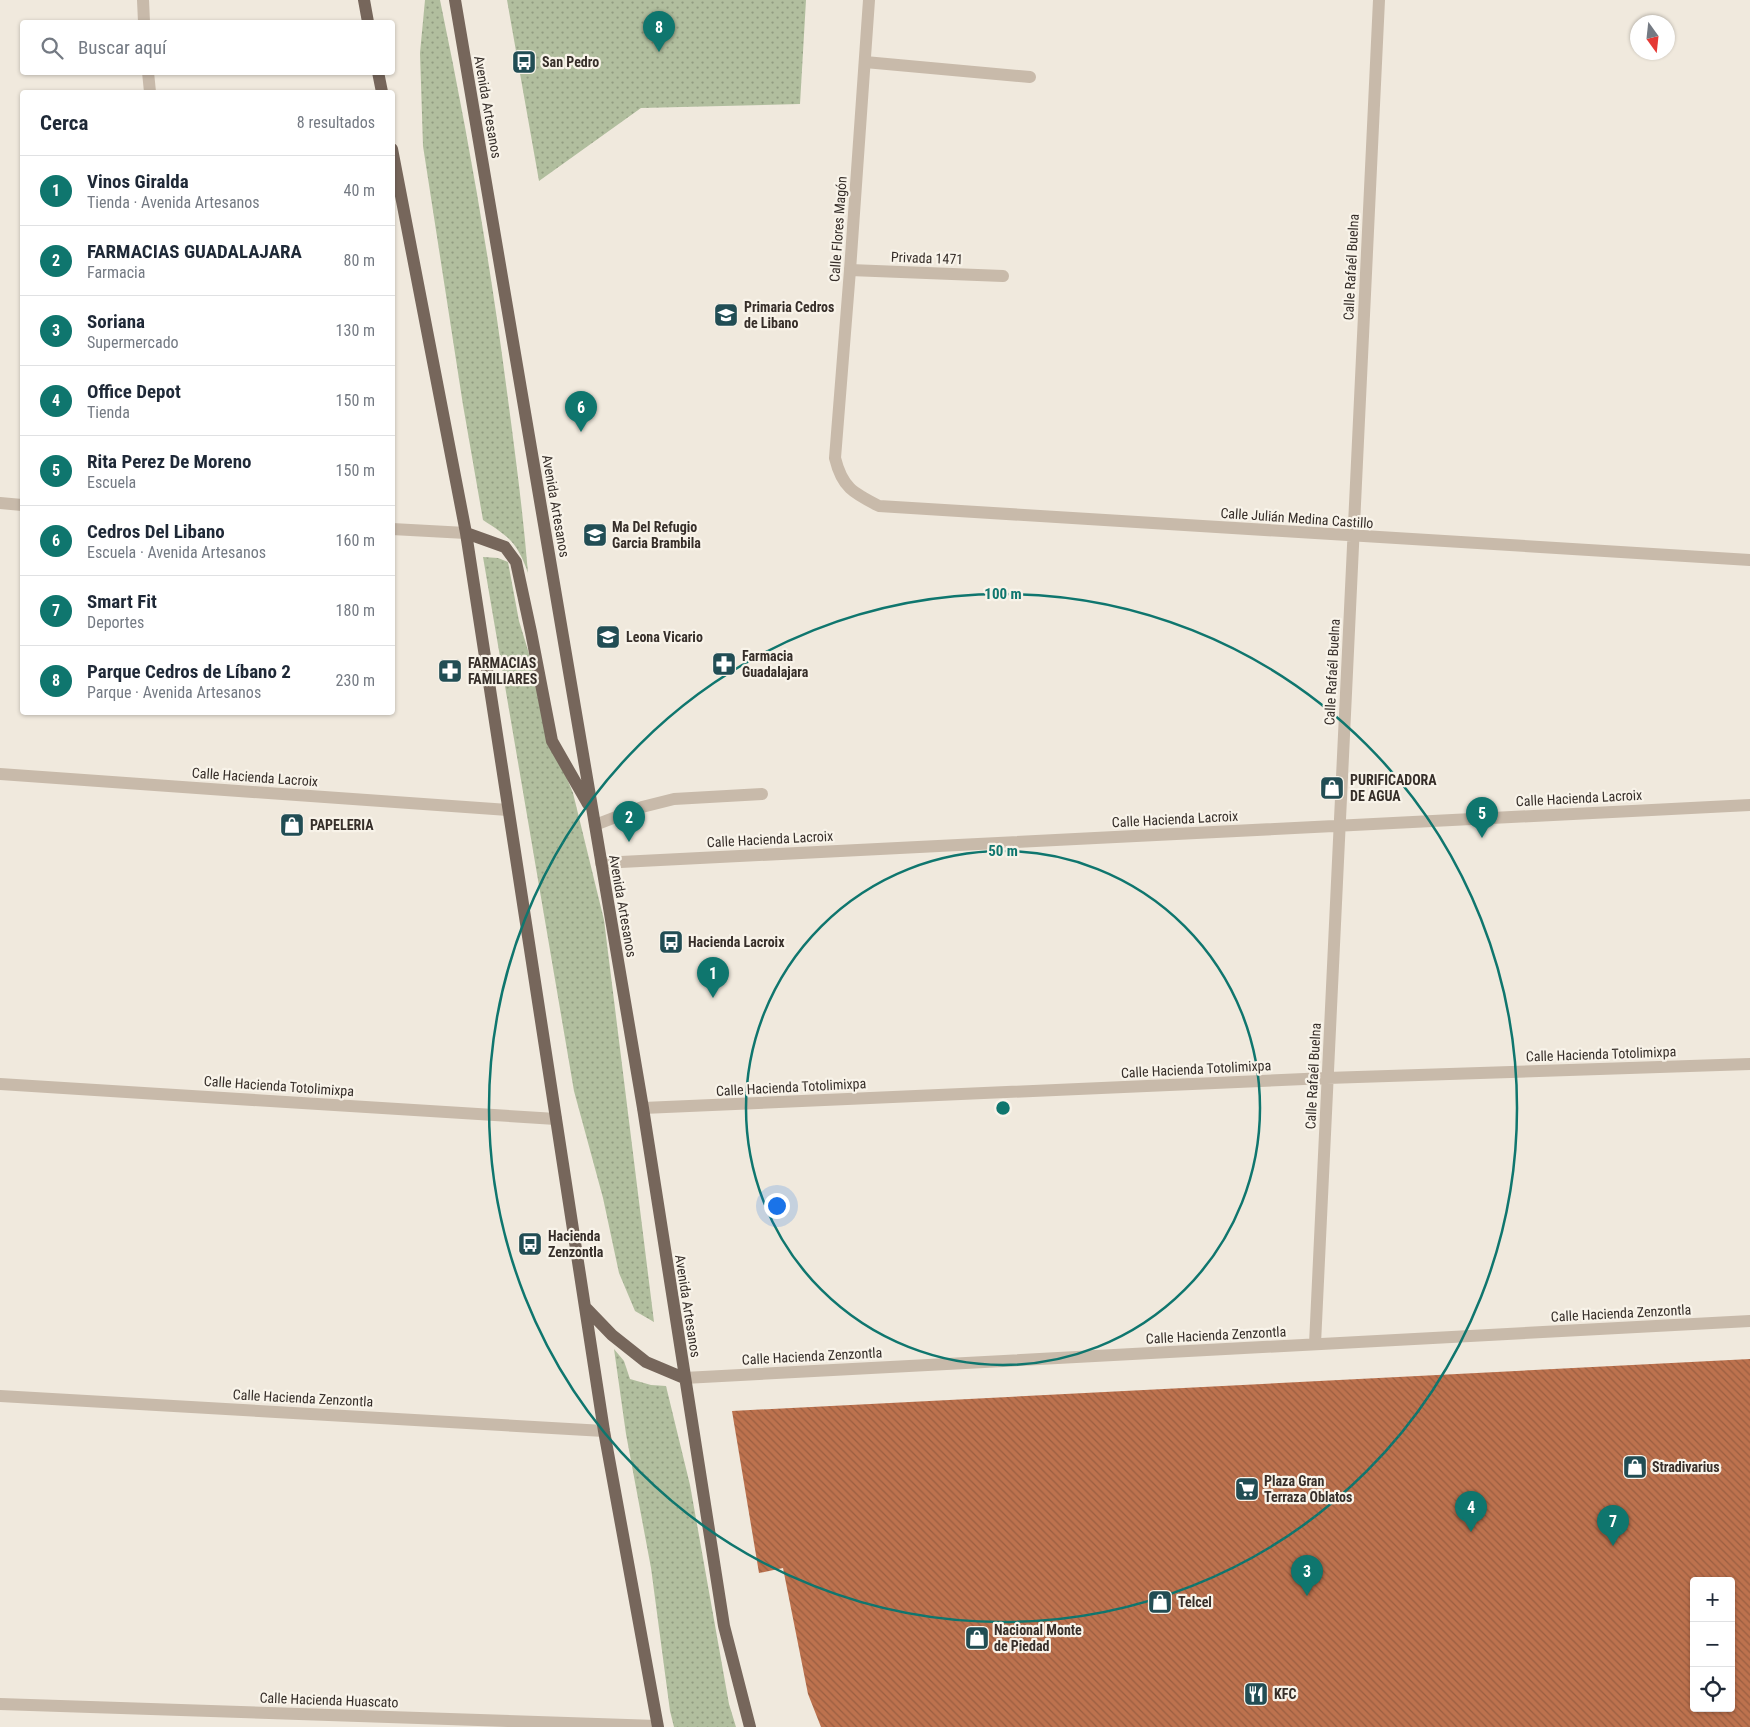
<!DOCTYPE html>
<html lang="es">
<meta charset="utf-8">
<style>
:root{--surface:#fff;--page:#f2f2f3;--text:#1f2937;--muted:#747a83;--line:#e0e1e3;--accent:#0f766e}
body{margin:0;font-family:"Roboto Condensed",sans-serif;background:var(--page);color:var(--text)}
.controls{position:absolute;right:15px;bottom:15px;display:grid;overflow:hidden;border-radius:5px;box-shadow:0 1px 4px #0004}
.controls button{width:45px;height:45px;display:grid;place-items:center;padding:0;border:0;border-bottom:1px solid var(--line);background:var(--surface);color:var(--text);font:25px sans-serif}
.compass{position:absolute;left:1630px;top:15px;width:45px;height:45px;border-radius:50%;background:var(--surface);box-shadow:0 1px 4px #0004;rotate:165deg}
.you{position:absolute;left:776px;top:1205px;width:18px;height:18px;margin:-12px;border:4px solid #fff;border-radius:50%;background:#1a73e8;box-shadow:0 0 0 8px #1a73e833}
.badge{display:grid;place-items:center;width:32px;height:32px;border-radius:50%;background:var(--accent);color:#fff;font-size:16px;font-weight:700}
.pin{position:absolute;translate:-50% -41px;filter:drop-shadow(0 1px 2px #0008)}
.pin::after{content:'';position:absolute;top:26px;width:18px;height:15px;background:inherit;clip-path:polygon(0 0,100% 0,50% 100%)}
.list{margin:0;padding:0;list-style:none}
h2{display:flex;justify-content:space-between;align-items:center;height:65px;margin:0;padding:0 20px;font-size:21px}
h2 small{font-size:16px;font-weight:400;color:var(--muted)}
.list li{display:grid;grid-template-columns:32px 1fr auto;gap:15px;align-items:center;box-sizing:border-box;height:70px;padding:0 20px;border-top:1px solid var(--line)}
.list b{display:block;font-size:19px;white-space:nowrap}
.list p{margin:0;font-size:16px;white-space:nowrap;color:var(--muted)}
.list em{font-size:16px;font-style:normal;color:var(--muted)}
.icon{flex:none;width:28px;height:28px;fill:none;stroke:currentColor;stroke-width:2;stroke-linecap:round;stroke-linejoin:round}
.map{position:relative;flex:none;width:1750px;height:1727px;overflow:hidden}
.search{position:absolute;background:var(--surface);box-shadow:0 1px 4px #0004;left:20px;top:20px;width:375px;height:55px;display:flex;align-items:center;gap:12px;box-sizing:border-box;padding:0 18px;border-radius:5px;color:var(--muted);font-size:19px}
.panel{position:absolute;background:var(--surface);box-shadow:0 1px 4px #0004;left:20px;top:90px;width:375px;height:625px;border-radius:5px}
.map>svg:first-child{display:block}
.park{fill:url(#park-dots)}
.building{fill:url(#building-back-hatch);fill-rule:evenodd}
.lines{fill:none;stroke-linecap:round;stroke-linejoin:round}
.lane{stroke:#c8baaa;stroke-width:12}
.street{stroke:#c8baaa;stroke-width:12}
.primary{stroke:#76665b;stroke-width:12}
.ring{fill:none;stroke:#0f766e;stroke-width:2.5}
.labels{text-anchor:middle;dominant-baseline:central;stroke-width:4.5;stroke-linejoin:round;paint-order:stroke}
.poi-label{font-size:14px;font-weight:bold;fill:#362e29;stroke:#f8f3e9;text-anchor:start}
.street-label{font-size:14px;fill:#362e29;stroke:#f8f3e9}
.centre{fill:#0f766e;stroke:#f8f3e9;stroke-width:2.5}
.ring-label{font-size:15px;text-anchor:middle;font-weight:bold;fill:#0f766e;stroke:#f8f3e9;stroke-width:4.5;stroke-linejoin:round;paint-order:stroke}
</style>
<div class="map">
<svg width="1750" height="1727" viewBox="0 0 1750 1727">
<defs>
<pattern id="park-dots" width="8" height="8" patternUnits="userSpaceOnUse" patternTransform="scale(1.25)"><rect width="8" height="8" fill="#b1be9e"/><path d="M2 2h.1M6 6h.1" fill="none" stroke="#919b81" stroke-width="1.8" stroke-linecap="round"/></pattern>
<pattern id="building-back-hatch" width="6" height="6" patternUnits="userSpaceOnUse" patternTransform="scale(1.25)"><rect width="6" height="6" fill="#bd724e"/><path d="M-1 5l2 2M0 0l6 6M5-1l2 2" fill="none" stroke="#9a5e41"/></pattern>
</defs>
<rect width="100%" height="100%" fill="#f0e9dd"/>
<!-- park -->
<path class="park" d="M 425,0 L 440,0 C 467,130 490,260 507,392 C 515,452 523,512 528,573 C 517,542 509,537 483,520 L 463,405 L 423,146 L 420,53 Z
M 507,0 L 806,0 L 800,104 L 641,108 L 539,181 Z
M 483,557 L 498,558 L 508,562 L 519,621 L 568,781 L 573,793 L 604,920 L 654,1322 L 635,1311 L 619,1273 L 603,1198 L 574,1091 Z
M 614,1349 L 624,1361 L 630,1379 L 651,1385 L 666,1386 L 690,1485 L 729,1704 L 736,1727 L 674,1727 L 670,1711 L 651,1568 L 626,1434 Z"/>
<!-- building -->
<path class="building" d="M 1750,1359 L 1750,1727 L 821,1727 L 808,1694 L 783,1568 L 759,1573 L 732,1411 ZM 1694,1581 L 1731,1581 L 1731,1708 L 1694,1708 Z"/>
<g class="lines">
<!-- lane -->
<path class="lane" d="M 865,62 L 1030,77
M 850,270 L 1003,276
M 595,825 L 642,807 L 674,799 L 762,794"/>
<!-- street -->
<path class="street" d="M 143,0 L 144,22
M 869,0 L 850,270 L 835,458 C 842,487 853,493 879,506 L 1750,560
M 148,72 L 150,92
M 0,503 L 22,505
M 392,529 L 466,533
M 0,774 L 508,810
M 601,863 L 1750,805
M 0,1084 L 556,1119
M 643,1108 L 1327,1078 L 1750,1064
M 1315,1344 L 1379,0
M 684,1378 L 1750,1321
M 0,1396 L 604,1431
M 0,1704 L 657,1726"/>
<!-- primary -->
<path class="primary" d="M 364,0 L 368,22
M 455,0 L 643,1108 L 724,1626 L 750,1727
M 378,72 L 382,92
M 392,149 L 466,533 L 604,1431 L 658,1727
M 466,533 L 505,547 L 516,562 L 531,632 L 552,741 L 588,804
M 585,1307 L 612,1335 L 646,1362 L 684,1378"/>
</g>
<!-- distance rings -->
<g class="ring">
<circle cx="1003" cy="1108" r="257"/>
<circle cx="1003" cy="1108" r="514"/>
</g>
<!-- icons -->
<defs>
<symbol id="bus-square" viewBox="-11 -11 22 22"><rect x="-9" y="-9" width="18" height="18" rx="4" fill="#214d54" stroke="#f8f3e9"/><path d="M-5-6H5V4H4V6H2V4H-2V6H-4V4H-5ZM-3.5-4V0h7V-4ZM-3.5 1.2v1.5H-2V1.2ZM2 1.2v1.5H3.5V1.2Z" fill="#fff"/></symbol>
<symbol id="school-square" viewBox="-11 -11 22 22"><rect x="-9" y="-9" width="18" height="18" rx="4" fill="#214d54" stroke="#f8f3e9"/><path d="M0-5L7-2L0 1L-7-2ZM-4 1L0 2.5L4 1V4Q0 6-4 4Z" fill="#fff"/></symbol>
<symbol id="pharmacy-square" viewBox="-11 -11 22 22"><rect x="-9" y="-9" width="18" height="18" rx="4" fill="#214d54" stroke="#f8f3e9"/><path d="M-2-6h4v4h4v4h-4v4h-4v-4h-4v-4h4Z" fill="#fff"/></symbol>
<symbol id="shop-square" viewBox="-11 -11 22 22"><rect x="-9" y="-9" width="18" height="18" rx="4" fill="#214d54" stroke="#f8f3e9"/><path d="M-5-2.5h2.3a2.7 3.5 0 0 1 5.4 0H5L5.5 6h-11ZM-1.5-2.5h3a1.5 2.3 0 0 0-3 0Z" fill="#fff"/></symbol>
<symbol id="supermarket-square" viewBox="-11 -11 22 22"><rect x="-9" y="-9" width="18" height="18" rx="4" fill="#214d54" stroke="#f8f3e9"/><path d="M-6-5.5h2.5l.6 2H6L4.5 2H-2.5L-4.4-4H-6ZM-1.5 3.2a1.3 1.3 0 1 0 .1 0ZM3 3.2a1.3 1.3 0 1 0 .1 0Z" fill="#fff"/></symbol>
<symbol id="restaurant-square" viewBox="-11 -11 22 22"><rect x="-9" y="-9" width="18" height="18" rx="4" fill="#214d54" stroke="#f8f3e9"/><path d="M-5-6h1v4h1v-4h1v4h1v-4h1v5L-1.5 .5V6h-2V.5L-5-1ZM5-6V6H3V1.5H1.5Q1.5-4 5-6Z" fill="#fff"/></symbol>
</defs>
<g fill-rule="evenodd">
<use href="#bus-square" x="510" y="48" width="28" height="28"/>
<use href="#school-square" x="712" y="301" width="28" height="28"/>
<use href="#school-square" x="581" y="521" width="28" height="28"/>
<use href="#school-square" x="594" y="623" width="28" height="28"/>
<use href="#pharmacy-square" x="710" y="650" width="28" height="28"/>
<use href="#pharmacy-square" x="436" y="657" width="28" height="28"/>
<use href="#shop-square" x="1318" y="774" width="28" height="28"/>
<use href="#shop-square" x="278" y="811" width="28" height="28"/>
<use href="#bus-square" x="657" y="928" width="28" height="28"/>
<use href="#bus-square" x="516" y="1230" width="28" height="28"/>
<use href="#shop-square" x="1621" y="1453" width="28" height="28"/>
<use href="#supermarket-square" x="1233" y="1475" width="28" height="28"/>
<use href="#shop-square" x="1146" y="1588" width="28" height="28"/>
<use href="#shop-square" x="963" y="1624" width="28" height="28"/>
<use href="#restaurant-square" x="1242" y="1680" width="28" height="28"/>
</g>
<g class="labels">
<!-- poi labels -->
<g class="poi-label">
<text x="542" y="62">San Pedro</text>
<text x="744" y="307">Primaria Cedros<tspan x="744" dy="16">de Libano</tspan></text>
<text x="612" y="527">Ma Del Refugio<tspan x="612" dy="16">Garcia Brambila</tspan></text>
<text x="626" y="637">Leona Vicario</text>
<text x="742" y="656">Farmacia<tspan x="742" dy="16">Guadalajara</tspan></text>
<text x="468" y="663">FARMACIAS<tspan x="468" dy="16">FAMILIARES</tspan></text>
<text x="1350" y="780">PURIFICADORA<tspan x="1350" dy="16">DE AGUA</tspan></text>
<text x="310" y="825">PAPELERIA</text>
<text x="688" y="942">Hacienda Lacroix</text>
<text x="548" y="1236">Hacienda<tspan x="548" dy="16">Zenzontla</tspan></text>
<text x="1652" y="1467">Stradivarius</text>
<text x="1264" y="1481">Plaza Gran<tspan x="1264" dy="16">Terraza Oblatos</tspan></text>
<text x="1178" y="1602">Telcel</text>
<text x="994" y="1630">Nacional Monte<tspan x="994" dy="16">de Piedad</tspan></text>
<text x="1274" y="1694">KFC</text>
</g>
<!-- street labels -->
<g class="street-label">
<text transform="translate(488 107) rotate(80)">Avenida Artesanos</text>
<text transform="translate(838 229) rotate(-86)">Calle Flores Magón</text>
<text transform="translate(927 258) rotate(2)">Privada 1471</text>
<text transform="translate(1351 267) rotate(-87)">Calle Rafaél Buelna</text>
<text transform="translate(556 506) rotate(80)">Avenida Artesanos</text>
<text transform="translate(1297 518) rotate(4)">Calle Julián Medina Castillo</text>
<text transform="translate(1332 672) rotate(-87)">Calle Rafaél Buelna</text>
<text transform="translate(255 777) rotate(4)">Calle Hacienda Lacroix</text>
<text transform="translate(1579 798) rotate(-3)">Calle Hacienda Lacroix</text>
<text transform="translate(1175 819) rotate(-3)">Calle Hacienda Lacroix</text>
<text transform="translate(770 839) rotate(-3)">Calle Hacienda Lacroix</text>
<text transform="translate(623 906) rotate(80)">Avenida Artesanos</text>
<text transform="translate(1601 1054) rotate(-2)">Calle Hacienda Totolimixpa</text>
<text transform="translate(1196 1069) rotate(-3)">Calle Hacienda Totolimixpa</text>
<text transform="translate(1313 1076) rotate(-87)">Calle Rafaél Buelna</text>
<text transform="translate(279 1086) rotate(4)">Calle Hacienda Totolimixpa</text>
<text transform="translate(791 1087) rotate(-3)">Calle Hacienda Totolimixpa</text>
<text transform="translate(688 1306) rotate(81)">Avenida Artesanos</text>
<text transform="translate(1621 1313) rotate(-3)">Calle Hacienda Zenzontla</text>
<text transform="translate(1216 1335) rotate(-3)">Calle Hacienda Zenzontla</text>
<text transform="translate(812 1356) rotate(-3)">Calle Hacienda Zenzontla</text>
<text transform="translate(303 1398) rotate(3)">Calle Hacienda Zenzontla</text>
<text transform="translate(329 1700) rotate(2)">Calle Hacienda Huascato</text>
</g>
</g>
<circle cx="1003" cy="1108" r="8" class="centre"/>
<g class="ring-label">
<text x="1003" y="599">100 m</text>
<text x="1003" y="856">50 m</text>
</g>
</svg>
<div class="controls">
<button>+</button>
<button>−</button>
<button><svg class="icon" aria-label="locate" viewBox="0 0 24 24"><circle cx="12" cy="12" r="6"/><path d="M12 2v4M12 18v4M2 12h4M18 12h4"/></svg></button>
</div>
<svg class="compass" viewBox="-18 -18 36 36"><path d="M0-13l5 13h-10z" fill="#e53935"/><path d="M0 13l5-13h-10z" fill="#747a83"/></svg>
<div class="you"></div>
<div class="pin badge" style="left:713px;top:998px">1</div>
<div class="pin badge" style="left:629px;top:842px">2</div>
<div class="pin badge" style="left:1307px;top:1596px">3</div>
<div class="pin badge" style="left:1471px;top:1532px">4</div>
<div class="pin badge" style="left:1482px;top:838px">5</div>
<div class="pin badge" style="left:581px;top:432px">6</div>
<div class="pin badge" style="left:1613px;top:1546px">7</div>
<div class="pin badge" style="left:659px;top:52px">8</div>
<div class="search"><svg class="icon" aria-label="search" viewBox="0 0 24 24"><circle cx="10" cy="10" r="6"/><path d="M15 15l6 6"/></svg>Buscar aquí</div>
<section class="panel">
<h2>Cerca<small>8 resultados</small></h2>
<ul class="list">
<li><span class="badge">1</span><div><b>Vinos Giralda</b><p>Tienda · Avenida Artesanos</p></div><em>40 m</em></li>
<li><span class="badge">2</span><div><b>FARMACIAS GUADALAJARA</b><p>Farmacia</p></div><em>80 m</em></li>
<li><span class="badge">3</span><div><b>Soriana</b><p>Supermercado</p></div><em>130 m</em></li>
<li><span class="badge">4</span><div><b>Office Depot</b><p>Tienda</p></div><em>150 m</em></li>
<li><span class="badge">5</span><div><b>Rita Perez De Moreno</b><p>Escuela</p></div><em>150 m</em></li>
<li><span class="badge">6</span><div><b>Cedros Del Libano</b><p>Escuela · Avenida Artesanos</p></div><em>160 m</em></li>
<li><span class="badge">7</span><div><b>Smart Fit</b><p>Deportes</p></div><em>180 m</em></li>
<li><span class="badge">8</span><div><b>Parque Cedros de Líbano 2</b><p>Parque · Avenida Artesanos</p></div><em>230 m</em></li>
</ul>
</section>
</div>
